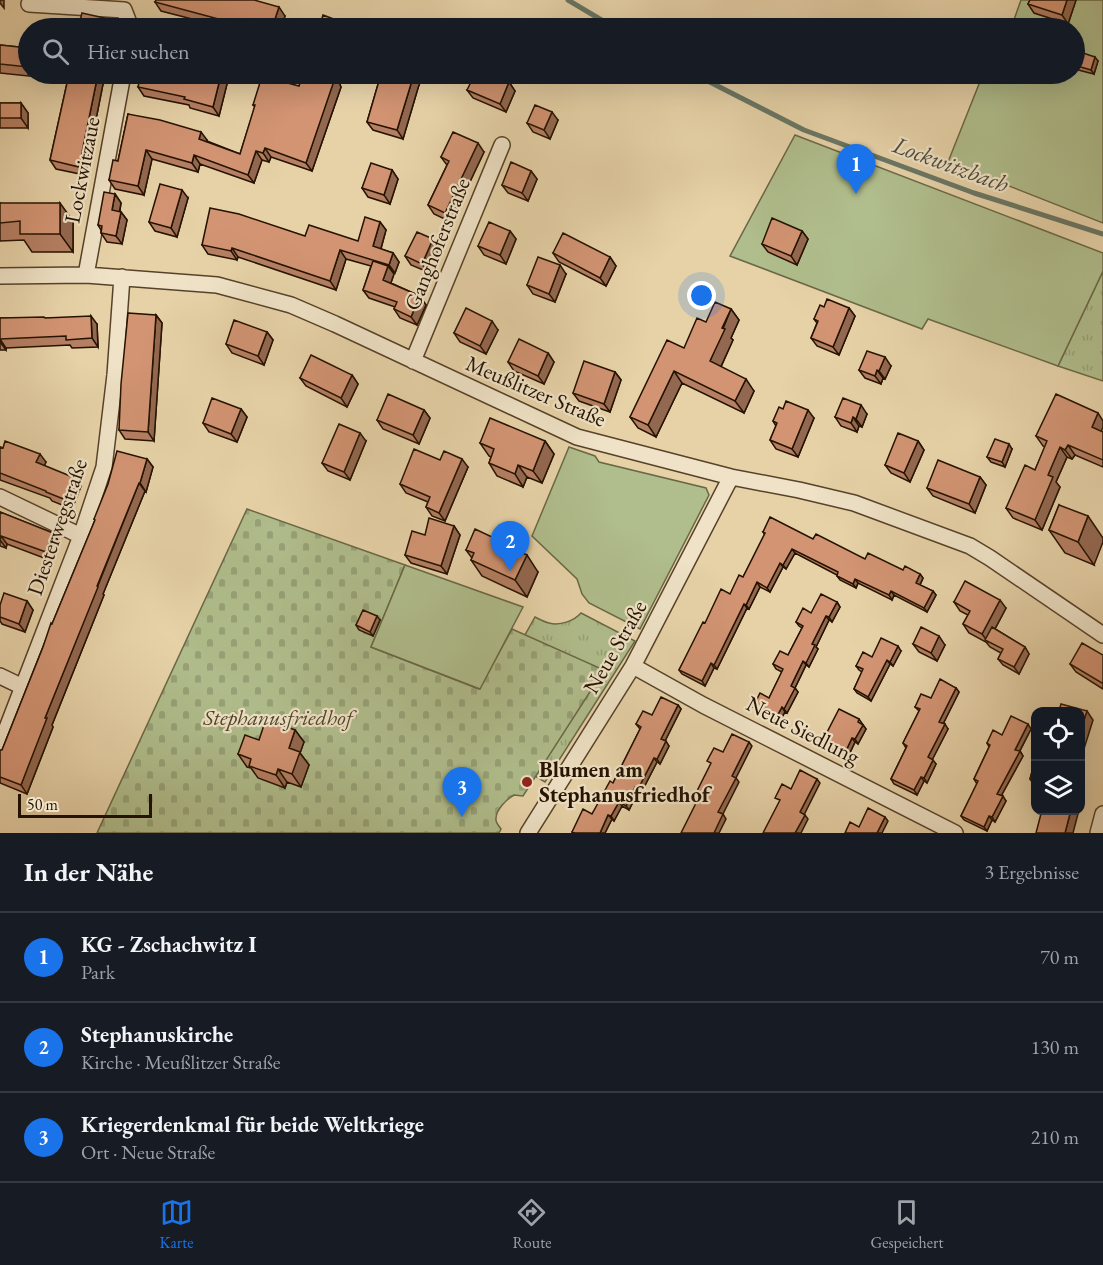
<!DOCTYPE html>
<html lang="de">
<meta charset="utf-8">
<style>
:root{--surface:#171b24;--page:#242831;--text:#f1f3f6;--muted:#9ea1a6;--line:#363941;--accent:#1a73e8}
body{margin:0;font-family:"EB Garamond",serif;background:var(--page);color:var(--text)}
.controls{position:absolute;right:18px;bottom:18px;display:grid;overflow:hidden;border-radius:12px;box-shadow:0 6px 24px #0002}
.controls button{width:54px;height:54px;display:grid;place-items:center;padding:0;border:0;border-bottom:2px solid var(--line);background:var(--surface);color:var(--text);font:30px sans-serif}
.scale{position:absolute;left:18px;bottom:15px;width:134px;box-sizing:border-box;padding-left:6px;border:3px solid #251200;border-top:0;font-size:16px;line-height:21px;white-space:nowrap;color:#251200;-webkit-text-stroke:4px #efe2c6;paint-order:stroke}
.you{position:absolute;left:702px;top:296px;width:21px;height:21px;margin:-15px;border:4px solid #fff;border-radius:50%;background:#1a73e8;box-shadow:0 0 0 9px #1a73e833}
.badge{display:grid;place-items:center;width:39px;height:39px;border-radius:50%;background:var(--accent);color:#fff;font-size:20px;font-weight:700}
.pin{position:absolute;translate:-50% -50px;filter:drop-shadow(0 2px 3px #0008)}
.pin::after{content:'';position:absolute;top:32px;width:21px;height:18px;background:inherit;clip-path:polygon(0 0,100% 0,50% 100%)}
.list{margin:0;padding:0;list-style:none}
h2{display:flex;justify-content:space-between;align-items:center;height:78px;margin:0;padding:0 24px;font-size:26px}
h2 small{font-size:20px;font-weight:400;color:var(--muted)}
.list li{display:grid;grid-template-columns:39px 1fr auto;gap:18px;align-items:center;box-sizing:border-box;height:90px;padding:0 24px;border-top:2px solid var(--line)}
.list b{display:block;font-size:22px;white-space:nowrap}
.list p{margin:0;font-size:20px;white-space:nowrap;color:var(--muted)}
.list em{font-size:20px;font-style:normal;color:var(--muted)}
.icon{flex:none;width:33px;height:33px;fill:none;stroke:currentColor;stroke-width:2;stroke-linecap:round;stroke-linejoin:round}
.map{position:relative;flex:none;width:1103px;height:833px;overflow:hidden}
.search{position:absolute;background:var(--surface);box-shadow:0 6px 24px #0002;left:18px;right:18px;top:18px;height:66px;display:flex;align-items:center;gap:15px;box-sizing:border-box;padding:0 21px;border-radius:33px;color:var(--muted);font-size:22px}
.sheet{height:348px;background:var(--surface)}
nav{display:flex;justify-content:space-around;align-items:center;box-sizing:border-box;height:84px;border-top:2px solid var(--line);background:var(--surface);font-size:16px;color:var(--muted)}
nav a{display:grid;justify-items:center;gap:3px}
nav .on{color:var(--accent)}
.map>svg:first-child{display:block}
.grass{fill:url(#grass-tufts);stroke:#6a6846;stroke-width:1.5}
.cemetery{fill:url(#cemetery-stones);stroke:#6a6846;stroke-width:1.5}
.green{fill:#b0bd8c;stroke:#6a6846;stroke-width:1.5}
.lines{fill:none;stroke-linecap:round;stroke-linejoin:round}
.stream{stroke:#697664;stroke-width:5}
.minor-casing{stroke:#56422a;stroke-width:18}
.minor{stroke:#efe2c6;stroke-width:15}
.wall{fill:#b57f63;stroke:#251200;stroke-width:1.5}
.shaded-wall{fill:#936850;stroke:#251200;stroke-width:1.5}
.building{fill:#d29473;stroke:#251200;stroke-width:1.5}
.poi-dot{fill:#8f2418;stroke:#efe2c6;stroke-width:2}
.labels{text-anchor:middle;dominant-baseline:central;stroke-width:4.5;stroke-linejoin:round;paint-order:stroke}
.street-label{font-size:22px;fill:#251200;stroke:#efe2c6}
.park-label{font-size:22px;font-style:italic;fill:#4f452a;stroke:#efe2c6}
.poi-label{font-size:22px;font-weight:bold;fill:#251200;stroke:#efe2c6;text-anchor:start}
.water-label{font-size:24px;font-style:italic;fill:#4d4c3a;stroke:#efe2c6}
</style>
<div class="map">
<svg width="1103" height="833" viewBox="0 0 1103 833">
<defs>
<pattern id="grass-tufts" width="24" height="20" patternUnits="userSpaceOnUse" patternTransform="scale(1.5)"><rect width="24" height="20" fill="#b0bd8c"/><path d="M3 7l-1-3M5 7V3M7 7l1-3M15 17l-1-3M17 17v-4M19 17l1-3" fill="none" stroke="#97a177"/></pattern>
<pattern id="cemetery-stones" width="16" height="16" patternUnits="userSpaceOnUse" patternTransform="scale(1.5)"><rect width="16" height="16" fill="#b0bd8c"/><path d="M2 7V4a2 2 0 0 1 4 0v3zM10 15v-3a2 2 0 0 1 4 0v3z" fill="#97a177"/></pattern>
</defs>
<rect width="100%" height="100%" fill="#e7d2a8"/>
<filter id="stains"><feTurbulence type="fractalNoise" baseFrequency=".00333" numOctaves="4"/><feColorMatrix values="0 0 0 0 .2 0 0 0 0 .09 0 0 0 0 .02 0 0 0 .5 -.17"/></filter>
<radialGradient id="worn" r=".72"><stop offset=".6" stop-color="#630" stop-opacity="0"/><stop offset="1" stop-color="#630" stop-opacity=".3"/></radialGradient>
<!-- grass -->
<path class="grass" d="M 1103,271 L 1103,381 L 1058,366 Z
M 581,613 L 635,641 L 545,782 L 535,776 L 525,635 L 535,617 C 539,619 544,622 549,623 C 560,626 574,621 581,613 Z"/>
<!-- cemetery -->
<path class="cemetery" d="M 247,509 L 405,565 L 371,647 L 479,689 L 512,629 L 604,670 L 523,796 L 514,795 C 507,799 495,810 496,820 C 496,823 499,826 501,829 L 499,833 L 97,833 Z"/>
<!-- green -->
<path class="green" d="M 1021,0 L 1103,0 L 1103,223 L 948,162 L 983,74 L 1074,74 L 1074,28 L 1011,28 Z
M 795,135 L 1103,253 L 1103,271 L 1058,366 L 928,319 L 922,329 L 730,256 Z
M 569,447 L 595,456 L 599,462 L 706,488 L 709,495 L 640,629 L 589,603 L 582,594 L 577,579 L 532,536 Z
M 405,565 L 523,607 L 480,689 L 371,647 Z"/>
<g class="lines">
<!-- stream -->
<path class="stream" d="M 568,0 L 615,28
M 694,74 L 804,130 L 974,193 L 1103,234"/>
<defs>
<path id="minor" d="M 29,4 L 124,10 L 131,28
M 86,275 L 123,74
M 0,276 L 86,275 L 217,285 L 291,305 L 335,324 L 577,437 L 731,477 L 799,490 L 854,503 L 970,546 L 990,558 L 1103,635
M 413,361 L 502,145
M 0,497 L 81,536
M 633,666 L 703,705 L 955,833
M 0,676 L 23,687
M 0,746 L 81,536 L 104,467 L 115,375 L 122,277
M 528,833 L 633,666 L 731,477
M 1098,833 L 1103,814"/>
</defs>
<!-- minor casing -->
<use href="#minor" class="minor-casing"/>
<!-- minor -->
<use href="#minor" class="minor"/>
</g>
<!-- wall -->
<path class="wall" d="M 1030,0 L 1076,0 L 1068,24 L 1034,13 L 1028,4 Z
M 155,2 L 285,16 L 281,28 L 227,28 L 161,11 Z
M 0,45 L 28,48 L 28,74 L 38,74 L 38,77 L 0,73 Z
M 1074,50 L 1098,61 L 1094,74 L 1074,69 Z
M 69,74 L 105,74 L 85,175 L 56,169 L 50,160 Z
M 303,74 L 344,74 L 340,85 L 341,87 L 312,171 L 271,157 L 269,162 L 262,160 L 254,183 L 200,164 L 198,172 L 152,159 L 144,195 L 115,189 L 109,180 L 118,161 L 128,114 L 207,140 L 207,141 L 240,154 L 255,107 L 253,105 L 299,86 Z
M 381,74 L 423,74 L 418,88 L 403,139 L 373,130 L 367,122 Z
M 509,82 L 515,91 L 506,112 L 473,98 L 467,90 Z
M 227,84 L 219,116 L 190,108 L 189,105 L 144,96 L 138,87 Z
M 0,103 L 21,103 L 28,113 L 28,128 L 0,128 Z
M 558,120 L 550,139 L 533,132 L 527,123 Z
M 484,152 L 451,222 L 434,214 L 428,205 L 447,165 L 441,157 Z
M 392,170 L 398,179 L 390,204 L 368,197 L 362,188 Z
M 531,171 L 537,179 L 528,201 L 508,193 L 502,185 Z
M 115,194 L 121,203 L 120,211 L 121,212 L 127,220 L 122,244 L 107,242 L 101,233 L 101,230 L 98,225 Z
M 188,198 L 177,237 L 155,231 L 149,222 Z
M 0,203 L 73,221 L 73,252 L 32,252 L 24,240 L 0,241 Z
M 380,222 L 386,230 L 381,249 L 393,253 L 399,262 L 395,273 L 393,273 L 394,274 L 391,283 L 420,296 L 426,305 L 417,325 L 400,318 L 394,309 L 395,307 L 369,298 L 363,290 L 371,266 L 346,259 L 336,290 L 238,257 L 237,260 L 208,254 L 202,245 L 305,236 L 358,241 Z
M 510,231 L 516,239 L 506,264 L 484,255 L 478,246 Z
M 802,231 L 808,239 L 797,265 L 768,252 L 762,244 Z
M 433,239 L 439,248 L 428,272 L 411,265 L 405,256 Z
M 553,253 L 610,257 L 616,266 L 606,286 L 559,262 Z
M 566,274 L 555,302 L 533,294 L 527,285 Z
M 824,307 L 849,308 L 855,316 L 839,355 L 817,346 L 811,338 L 817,323 L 814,319 Z
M 731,309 L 739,320 L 731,338 L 733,340 L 721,367 L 754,391 L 744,413 L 682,383 L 656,437 L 638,428 L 630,417 L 706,322 Z
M 156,315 L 162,323 L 154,441 L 125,439 L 119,430 Z
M 0,318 L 45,318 L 97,324 L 98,347 L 72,348 L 70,345 L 6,348 L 6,350 L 0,350 Z
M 498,330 L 486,354 L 460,342 L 454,333 Z
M 267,332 L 273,340 L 264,365 L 232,353 L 226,344 Z
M 548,353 L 554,362 L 544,384 L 514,371 L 508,362 Z
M 891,366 L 885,379 L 883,378 L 881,384 L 865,378 L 859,370 Z
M 615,372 L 621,380 L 610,412 L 579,401 L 573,393 Z
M 352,375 L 358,384 L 347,407 L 306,386 L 300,378 Z
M 241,409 L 247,417 L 237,442 L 209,432 L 203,423 Z
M 783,409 L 814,418 L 798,457 L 776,449 L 770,440 L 776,426 L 773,421 Z
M 424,410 L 430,418 L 419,444 L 383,429 L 377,420 Z
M 867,414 L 862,427 L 859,426 L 857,432 L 841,426 L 835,417 Z
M 1101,431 L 1103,432 L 1103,467 L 1075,455 L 1072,459 L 1067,457 L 1056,482 L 1060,487 L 1042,530 L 1013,518 L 1006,508 L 1035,470 L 1045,447 L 1043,446 L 1036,436 Z
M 366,441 L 350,480 L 328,471 L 322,463 Z
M 545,441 L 554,454 L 542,483 L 527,477 L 523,487 L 497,476 L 489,463 L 491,457 L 489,456 L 480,443 Z
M 918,441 L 924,450 L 910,482 L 891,473 L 885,465 Z
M 0,447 L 46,462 L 44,466 L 81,486 L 72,509 L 52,501 L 50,498 L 0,480 Z
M 1012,449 L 1005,467 L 991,462 L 987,457 Z
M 147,459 L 153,467 L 146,492 L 145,491 L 103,594 L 104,595 L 52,725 L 53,727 L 27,794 L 0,783 L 0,751 L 2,750 L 52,624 L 95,520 L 94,519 Z
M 440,460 L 468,467 L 445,521 L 432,516 L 426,507 L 428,502 L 406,493 L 400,484 Z
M 980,477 L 986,485 L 975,513 L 933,496 L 927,488 Z
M 1059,505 L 1094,565 L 1065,553 L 1049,530 Z
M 0,512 L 53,533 L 59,542 L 52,561 L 7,544 L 6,548 L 0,546 Z
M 454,526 L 460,535 L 447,574 L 411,563 L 405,555 L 425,535 Z
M 763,532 L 813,539 L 865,559 L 903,570 L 920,574 L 923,578 L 920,585 L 933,591 L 936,595 L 927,612 L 894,595 L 892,600 L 858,583 L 856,588 L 840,580 L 837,576 L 837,575 L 795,553 L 786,569 L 783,567 L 770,592 L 760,587 L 749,609 L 747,608 L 717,669 L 714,668 L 705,686 L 682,674 L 679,670 L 705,623 L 730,594 L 743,577 L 765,535 Z
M 507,544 L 510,548 L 538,572 L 527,597 L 482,576 L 471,560 L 472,558 L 466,550 Z
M 27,601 L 33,610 L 25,632 L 2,624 L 0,621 L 0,605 Z
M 837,602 L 840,607 L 832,622 L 829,620 L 816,647 L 818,649 L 809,667 L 806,665 L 795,688 L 798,692 L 787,713 L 785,712 L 779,722 L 756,711 L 753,707 L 769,698 L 782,672 L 776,669 L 773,664 L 788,655 L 802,628 L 799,626 L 796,622 L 811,613 Z
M 954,602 L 1006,608 L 995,629 L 1025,647 L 1029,654 L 1019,674 L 1003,665 L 998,659 L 1001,653 L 990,647 L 986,642 L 969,633 L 963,624 L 968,615 L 960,611 Z
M 380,620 L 373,636 L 359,630 L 356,625 Z
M 913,644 L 945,645 L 937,661 L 919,652 Z
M 901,651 L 893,666 L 890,664 L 871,701 L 857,693 L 854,689 L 862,672 L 859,670 L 856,666 L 872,657 Z
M 1103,655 L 1103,689 L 1076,672 L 1070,664 Z
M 956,688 L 959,692 L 943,724 L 948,729 L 932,760 L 936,764 L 927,783 L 924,781 L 917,795 L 894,784 L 891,779 L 906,748 L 903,743 L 919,711 L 915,707 L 931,698 Z
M 678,705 L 681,709 L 665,741 L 669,746 L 660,764 L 657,762 L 641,793 L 638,792 L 629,810 L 622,806 L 614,821 L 612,819 L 605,833 L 573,833 L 572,832 L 592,814 L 613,783 L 640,729 L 636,724 L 652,715 Z
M 859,719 L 866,729 L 858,744 L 855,742 L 847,759 L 824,748 L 821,744 Z
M 1031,729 L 1020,751 L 1023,756 L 1001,796 L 1006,801 L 995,822 L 992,820 L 987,831 L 964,820 L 961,816 L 977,784 L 974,779 L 989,747 L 987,743 L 1002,735 Z
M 295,730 L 304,742 L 300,753 L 309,765 L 301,787 L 287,782 L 285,788 L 258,778 L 251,768 L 247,767 L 238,754 L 259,740 Z
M 1035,761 L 1035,787 L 1030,779 Z"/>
<!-- shaded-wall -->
<path class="shaded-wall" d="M 0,0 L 4,0 L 4,8 L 0,3 Z
M 1067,0 L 1076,0 L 1068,24 L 1062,15 Z
M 279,7 L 285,16 L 281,28 L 272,28 Z
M 109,19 L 115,27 L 115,28 L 107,28 Z
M 1095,57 L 1098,61 L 1094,74 L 1091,70 Z
M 98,74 L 105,74 L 85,175 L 79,167 Z
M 335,74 L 344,74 L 340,85 L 341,87 L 312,171 L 306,163 Z
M 414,74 L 423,74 L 418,88 L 403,139 L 397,130 Z
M 221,75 L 227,84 L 219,116 L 213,107 Z
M 509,82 L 515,91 L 506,112 L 500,104 Z
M 21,103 L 28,113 L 28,128 L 21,118 Z
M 552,112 L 558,120 L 550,139 L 544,130 Z
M 201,132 L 207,140 L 205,147 L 199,139 Z
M 478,143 L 484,152 L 451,222 L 445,213 Z
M 265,148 L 271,157 L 269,162 L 263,153 Z
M 146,150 L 152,159 L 144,195 L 138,186 Z
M 256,151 L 262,160 L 254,183 L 248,175 Z
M 194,155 L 200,164 L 198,172 L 192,163 Z
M 392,170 L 398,179 L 390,204 L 384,195 Z
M 531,171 L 537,179 L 528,201 L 522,193 Z
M 182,190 L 188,198 L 177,237 L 171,228 Z
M 115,194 L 121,203 L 118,219 L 112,210 Z
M 60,203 L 73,221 L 73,252 L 60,234 Z
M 121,212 L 127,220 L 122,244 L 116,236 Z
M 380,222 L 386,230 L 379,255 L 373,246 Z
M 510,231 L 516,239 L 506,264 L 500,255 Z
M 802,231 L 808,239 L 797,265 L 791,256 Z
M 433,239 L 439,248 L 428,272 L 422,264 Z
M 232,248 L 238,257 L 237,260 L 231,251 Z
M 340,250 L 346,259 L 336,290 L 330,281 Z
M 393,253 L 399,262 L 395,273 L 389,265 Z
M 610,257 L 616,266 L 606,286 L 600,278 Z
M 560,265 L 566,274 L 555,302 L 549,294 Z
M 388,266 L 394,274 L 389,288 L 383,280 Z
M 420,296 L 426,305 L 417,325 L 411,317 Z
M 849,308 L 855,316 L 839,355 L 833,347 Z
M 731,309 L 739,320 L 731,338 L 733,340 L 718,373 L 710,361 Z
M 156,315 L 162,323 L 154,441 L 148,432 Z
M 91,316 L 97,324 L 98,347 L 92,338 Z
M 492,321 L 498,330 L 486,354 L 480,346 Z
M 267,332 L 273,340 L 264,365 L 258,356 Z
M 0,339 L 6,348 L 6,350 L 0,342 Z
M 548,353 L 554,362 L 544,384 L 538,376 Z
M 885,357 L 891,366 L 885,379 L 879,371 Z
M 877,370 L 883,378 L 881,384 L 875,376 Z
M 674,371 L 682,383 L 656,437 L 648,425 Z
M 615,372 L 621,380 L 610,412 L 604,404 Z
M 352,375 L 358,384 L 347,407 L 341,398 Z
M 746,379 L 754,391 L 744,413 L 735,401 Z
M 861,405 L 867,414 L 862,427 L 856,419 Z
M 241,409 L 247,417 L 237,442 L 231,434 Z
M 424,410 L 430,418 L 419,444 L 413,435 Z
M 808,410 L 814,418 L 798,457 L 792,449 Z
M 1098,413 L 1103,421 L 1103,427 L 1099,437 L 1092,427 Z
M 853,417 L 859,426 L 857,432 L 851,423 Z
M 360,433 L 366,441 L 350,480 L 344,472 Z
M 545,441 L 554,454 L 542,483 L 533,471 Z
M 918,441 L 924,450 L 910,482 L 904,473 Z
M 1009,444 L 1012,449 L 1005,467 L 1002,462 Z
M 1068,445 L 1075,455 L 1072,459 L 1065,450 Z
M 1060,447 L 1067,457 L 1056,482 L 1060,487 L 1042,530 L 1035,520 L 1048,475 Z
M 40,454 L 46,462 L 42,471 L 36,462 Z
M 147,459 L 153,467 L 146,492 L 140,483 Z
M 462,459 L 468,467 L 445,521 L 439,513 Z
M 518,465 L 527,477 L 523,487 L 515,474 Z
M 980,477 L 986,485 L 975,513 L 969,504 Z
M 75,478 L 81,486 L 72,509 L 66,500 Z
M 139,483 L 145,491 L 103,594 L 104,595 L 52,725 L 53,727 L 27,794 L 21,785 L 45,718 Z
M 1088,516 L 1103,538 L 1103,542 L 1094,565 L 1078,542 Z
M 454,526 L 460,535 L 447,574 L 441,566 Z
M 53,533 L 59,542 L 52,561 L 46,552 Z
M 1,536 L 7,544 L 6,548 L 0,540 Z
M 792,549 L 795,553 L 786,569 L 783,565 Z
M 527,555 L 538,572 L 527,597 L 515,580 Z
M 780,563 L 783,567 L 770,592 L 767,588 Z
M 920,574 L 923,578 L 919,587 L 916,583 Z
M 855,579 L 858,583 L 856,588 L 853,584 Z
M 757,582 L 760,587 L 749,609 L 746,605 Z
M 891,591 L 894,595 L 892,600 L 889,595 Z
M 933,591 L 936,595 L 927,612 L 924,608 Z
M 1000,600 L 1006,608 L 988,642 L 982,634 Z
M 27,601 L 33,610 L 25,632 L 19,624 Z
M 837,602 L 840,607 L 832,622 L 829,617 Z
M 744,604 L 747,608 L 717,669 L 714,665 Z
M 377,616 L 380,620 L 373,636 L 370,632 Z
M 826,616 L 829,620 L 816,647 L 818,649 L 809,667 L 806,663 L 812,644 Z
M 939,636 L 945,645 L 937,661 L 931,653 Z
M 898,646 L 901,651 L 893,666 L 890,662 Z
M 1025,647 L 1029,654 L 1019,674 L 1014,667 Z
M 887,660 L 890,664 L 871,701 L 868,697 Z
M 803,661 L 806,665 L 795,688 L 798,692 L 787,713 L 784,709 L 791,686 Z
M 711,663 L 714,668 L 705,686 L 702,681 Z
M 956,688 L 959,692 L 942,726 L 939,722 Z
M 678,705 L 681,709 L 664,743 L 661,739 Z
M 782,707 L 785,712 L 779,722 L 776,718 Z
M 1087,711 L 1093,720 L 1083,752 L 1080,748 L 1080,732 Z
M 945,724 L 948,729 L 931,762 L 928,757 Z
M 1028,724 L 1031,729 L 1018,754 L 1015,750 Z
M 863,725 L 866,729 L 858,744 L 855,739 Z
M 295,730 L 304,742 L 300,753 L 309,765 L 301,787 L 292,774 L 289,748 Z
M 852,738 L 855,742 L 847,759 L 844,755 Z
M 666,741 L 669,746 L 660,764 L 657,759 Z
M 749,742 L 752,746 L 736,778 L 739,782 L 723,814 L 726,819 L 719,833 L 714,833 L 718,812 L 732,776 Z
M 1020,751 L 1023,756 L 1000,798 L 997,794 Z
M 654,758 L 657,762 L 641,793 L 638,789 Z
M 933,760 L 936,764 L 927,783 L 924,778 Z
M 278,769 L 287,782 L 285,788 L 276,775 Z
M 921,777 L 924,781 L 917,795 L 914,790 Z
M 817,779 L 820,783 L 803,817 L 800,812 Z
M 635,787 L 638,792 L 629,810 L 626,806 Z
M 1003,796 L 1006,801 L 995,822 L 992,817 Z
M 619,802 L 622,806 L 614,821 L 611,816 Z
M 1071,810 L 1079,810 L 1073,833 L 1065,833 Z
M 608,815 L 612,819 L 605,833 L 600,833 Z
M 805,815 L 808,819 L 801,833 L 795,833 Z
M 989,816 L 992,820 L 987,831 L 984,827 Z
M 885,817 L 888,821 L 882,833 L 877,833 Z"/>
<!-- building -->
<path class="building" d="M 156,0 L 254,0 L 279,7 L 272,28 L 252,28 L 155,2 Z
M 1030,0 L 1067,0 L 1062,15 L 1028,4 Z
M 82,13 L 109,19 L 107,28 L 78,28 Z
M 323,15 L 352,26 L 351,28 L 319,28 Z
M 1001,21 L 1023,28 L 999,28 Z
M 0,45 L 28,48 L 28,67 L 0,64 Z
M 1074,50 L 1095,57 L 1091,70 L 1074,65 Z
M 69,74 L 98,74 L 79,167 L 50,160 Z
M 141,74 L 215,74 L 221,75 L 213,107 L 184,99 L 185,97 L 138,87 Z
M 303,74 L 335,74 L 333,78 L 335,78 L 306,163 L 265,148 L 263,153 L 256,151 L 248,175 L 194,155 L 192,163 L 146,150 L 138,186 L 109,180 L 113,160 L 118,161 L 128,114 L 160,120 L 201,132 L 199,139 L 240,154 L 255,105 L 253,105 L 262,76 L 299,86 Z
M 381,74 L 414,74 L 397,130 L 367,122 Z
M 475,74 L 490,74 L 509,82 L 500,104 L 467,90 Z
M 0,103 L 21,103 L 21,118 L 0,118 Z
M 535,105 L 552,112 L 544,130 L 527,123 Z
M 453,132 L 478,143 L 445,213 L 428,205 L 449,161 L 441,157 Z
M 511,162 L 531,171 L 522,193 L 502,185 Z
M 371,163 L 392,170 L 384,195 L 362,188 Z
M 160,184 L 182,190 L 171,228 L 149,222 Z
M 104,192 L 115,194 L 112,210 L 121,212 L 116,236 L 101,233 L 102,226 L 98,225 Z
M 0,203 L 60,203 L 60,234 L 20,234 L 20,221 L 0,223 Z
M 210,208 L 239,214 L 305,236 L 309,225 L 358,241 L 365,217 L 380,222 L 373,246 L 393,253 L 389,265 L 340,250 L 330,281 L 232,248 L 231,251 L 202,245 Z
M 772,218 L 802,231 L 791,256 L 762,244 Z
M 489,222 L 510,231 L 500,255 L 478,246 Z
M 417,232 L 433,239 L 422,264 L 405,256 Z
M 563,233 L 610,257 L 600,278 L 553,253 Z
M 538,257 L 560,265 L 549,294 L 527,285 Z
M 373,261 L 388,266 L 383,280 L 420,296 L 411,317 L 394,309 L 397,302 L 363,290 Z
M 827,299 L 849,308 L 833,347 L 811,338 L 818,321 L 814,319 L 820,305 L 824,307 Z
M 715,302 L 731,309 L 722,328 L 725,329 L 710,361 L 746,379 L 735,401 L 674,371 L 648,425 L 630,417 L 667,340 L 684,348 L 697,318 L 706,322 Z
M 466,308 L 492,321 L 480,346 L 454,333 Z
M 128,313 L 156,315 L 148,432 L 119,430 L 121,384 Z
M 91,316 L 92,338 L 66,340 L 66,336 L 0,339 L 0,342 L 0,318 L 44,317 L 45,318 Z
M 234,320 L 267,332 L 258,356 L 226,344 Z
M 519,339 L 548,353 L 538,376 L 508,362 Z
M 867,351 L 885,357 L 879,371 L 877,370 L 875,376 L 859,370 Z
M 311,355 L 352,375 L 341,398 L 300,378 Z
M 584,361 L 615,372 L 604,404 L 573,393 Z
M 388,394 L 424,410 L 413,435 L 377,420 Z
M 1056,394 L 1098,413 L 1092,427 L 1103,432 L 1103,460 L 1068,445 L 1065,450 L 1060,447 L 1048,475 L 1053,477 L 1035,520 L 1006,508 L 1025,465 L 1035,470 L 1047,441 L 1036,436 Z
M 212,398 L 241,409 L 231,434 L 203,423 Z
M 843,398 L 861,405 L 856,419 L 853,417 L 851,423 L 835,417 Z
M 786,401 L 808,410 L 792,449 L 770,440 L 777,423 L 773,421 L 779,407 L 783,409 Z
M 490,418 L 545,441 L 533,471 L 518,465 L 515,474 L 489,463 L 494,449 L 480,443 Z
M 339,424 L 360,433 L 344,472 L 322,463 Z
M 898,433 L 918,441 L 904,473 L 885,465 Z
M 995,439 L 1009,444 L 1002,462 L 987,457 Z
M 5,441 L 40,454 L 36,462 L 75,478 L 66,500 L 46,492 L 46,491 L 0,473 L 0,447 L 3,448 Z
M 414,449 L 440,460 L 444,451 L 462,459 L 439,513 L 426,507 L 430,497 L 400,484 Z
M 117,451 L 147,459 L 140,483 L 139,483 L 97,586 L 98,587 L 45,718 L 47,718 L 21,785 L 0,777 L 0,750 L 2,750 L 43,647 L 51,623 L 52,624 L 95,520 L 94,519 L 108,484 Z
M 938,460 L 980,477 L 969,504 L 927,488 Z
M 1059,505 L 1088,516 L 1078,542 L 1049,530 Z
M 0,512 L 53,533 L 46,552 L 1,536 L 0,538 Z
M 770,517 L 813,539 L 816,534 L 865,559 L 868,553 L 903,570 L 905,566 L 920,574 L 916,583 L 933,591 L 924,608 L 891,591 L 889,595 L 855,579 L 853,584 L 837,576 L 838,572 L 792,549 L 783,565 L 780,563 L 767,588 L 757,582 L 746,605 L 744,604 L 714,665 L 711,663 L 702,681 L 679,670 L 703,622 L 705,623 L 721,589 L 730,594 L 739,575 L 743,577 L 765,533 L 763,532 Z
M 429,518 L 454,526 L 441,566 L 405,555 L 412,531 L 425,535 Z
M 475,529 L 507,544 L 506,546 L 527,555 L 515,580 L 471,560 L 474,553 L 466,550 Z
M 965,581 L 1000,600 L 982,634 L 963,624 L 970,611 L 954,602 Z
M 4,593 L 27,601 L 19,624 L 0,617 L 0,605 Z
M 821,594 L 837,602 L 829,617 L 826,616 L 812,644 L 815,645 L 806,663 L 803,661 L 791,686 L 795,688 L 784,709 L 782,707 L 776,718 L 753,707 L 760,693 L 769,698 L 783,669 L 773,664 L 780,651 L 788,655 L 803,626 L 796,622 L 803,608 L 811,613 Z
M 363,610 L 377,616 L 370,632 L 356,625 Z
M 921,627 L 939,636 L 931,653 L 913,644 Z
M 992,627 L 1025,647 L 1014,667 L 998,659 L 1003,649 L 985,640 Z
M 881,638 L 898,646 L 890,662 L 887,660 L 868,697 L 854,689 L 863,669 L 856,666 L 863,652 L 872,657 Z
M 1082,643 L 1103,655 L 1103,682 L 1102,683 L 1070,664 Z
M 940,679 L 956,688 L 939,722 L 945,724 L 928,757 L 933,760 L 924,778 L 921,777 L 914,790 L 891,779 L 907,746 L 903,743 L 920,709 L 915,707 L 921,694 L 931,698 Z
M 661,697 L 678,705 L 661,739 L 666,741 L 657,759 L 654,758 L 638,789 L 635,787 L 626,806 L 619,802 L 611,816 L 608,815 L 600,833 L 575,833 L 572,832 L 583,809 L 592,814 L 610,781 L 613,783 L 641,727 L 636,724 L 643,711 L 652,715 Z
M 1061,704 L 1087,711 L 1080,732 L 1080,711 L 1059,711 Z
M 839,709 L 859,719 L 858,722 L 863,725 L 855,739 L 852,738 L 844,755 L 821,744 Z
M 1011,716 L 1028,724 L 1015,750 L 1020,751 L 997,794 L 1003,796 L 992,817 L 989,816 L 984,827 L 961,816 L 978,781 L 974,779 L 990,745 L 987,743 L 993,730 L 1002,735 Z
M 266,719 L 295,730 L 289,748 L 300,752 L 292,774 L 278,769 L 276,775 L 249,766 L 251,759 L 238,754 L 245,735 L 259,740 Z
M 732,734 L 749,742 L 732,776 L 736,778 L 718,812 L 723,814 L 714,833 L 681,833 L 698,799 L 694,797 L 711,763 L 707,761 L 714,748 L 723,752 Z
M 1035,761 L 1035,781 L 1030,779 Z
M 800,770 L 817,779 L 800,812 L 805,815 L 795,833 L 763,833 L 780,800 L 775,798 L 782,784 L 791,789 Z
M 868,808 L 885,817 L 877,833 L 845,833 L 850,822 L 859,827 Z
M 1042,810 L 1071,810 L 1065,833 L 1036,833 Z"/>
<!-- markers -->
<circle class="poi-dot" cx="527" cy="782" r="6"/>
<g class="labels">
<!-- street labels -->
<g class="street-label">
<text transform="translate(82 170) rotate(-79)">Lockwitzaue</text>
<text transform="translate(437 244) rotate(-68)">Ganghoferstraße</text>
<text transform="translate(536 391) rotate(23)">Meußlitzer Straße</text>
<text transform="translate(57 527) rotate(-71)">Diesterwegstraße</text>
<text transform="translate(615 647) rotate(-60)">Neue Straße</text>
<text transform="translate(803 730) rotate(27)">Neue Siedlung</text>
</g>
<!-- park labels -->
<g class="park-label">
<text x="278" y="717">Stephanusfriedhof</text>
</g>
<!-- poi labels -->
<g class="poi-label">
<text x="539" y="769">Blumen am<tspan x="539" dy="25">Stephanusfriedhof</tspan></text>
</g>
<!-- water labels -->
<g class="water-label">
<text transform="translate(951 164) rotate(20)">Lockwitzbach</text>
</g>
</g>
<rect width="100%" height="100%" filter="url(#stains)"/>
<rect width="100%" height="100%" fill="url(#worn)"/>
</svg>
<div class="controls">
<button><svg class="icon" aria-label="locate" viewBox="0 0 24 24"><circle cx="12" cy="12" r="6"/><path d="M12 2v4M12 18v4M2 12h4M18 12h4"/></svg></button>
<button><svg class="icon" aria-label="layers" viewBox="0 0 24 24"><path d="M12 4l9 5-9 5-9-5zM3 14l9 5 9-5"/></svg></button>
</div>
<div class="scale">50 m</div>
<div class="you"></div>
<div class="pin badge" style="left:856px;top:194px">1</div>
<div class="pin badge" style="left:510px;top:571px">2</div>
<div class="pin badge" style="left:462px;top:817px">3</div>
<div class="search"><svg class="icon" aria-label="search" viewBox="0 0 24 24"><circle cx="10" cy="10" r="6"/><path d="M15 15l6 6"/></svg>Hier suchen</div>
</div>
<section class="sheet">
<h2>In der Nähe<small>3 Ergebnisse</small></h2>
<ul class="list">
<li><span class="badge">1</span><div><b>KG - Zschachwitz I</b><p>Park</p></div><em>70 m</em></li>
<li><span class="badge">2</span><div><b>Stephanuskirche</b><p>Kirche · Meußlitzer Straße</p></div><em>130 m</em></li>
<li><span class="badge">3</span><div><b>Kriegerdenkmal für beide Weltkriege</b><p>Ort · Neue Straße</p></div><em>210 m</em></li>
</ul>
</section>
<nav>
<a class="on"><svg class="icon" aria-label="map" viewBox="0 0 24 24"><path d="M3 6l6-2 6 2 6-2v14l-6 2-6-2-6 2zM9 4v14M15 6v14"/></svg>Karte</a>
<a><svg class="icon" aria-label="directions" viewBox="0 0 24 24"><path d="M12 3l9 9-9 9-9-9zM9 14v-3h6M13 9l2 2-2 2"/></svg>Route</a>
<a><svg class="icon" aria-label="saved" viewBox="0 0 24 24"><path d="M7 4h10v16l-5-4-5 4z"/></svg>Gespeichert</a>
</nav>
